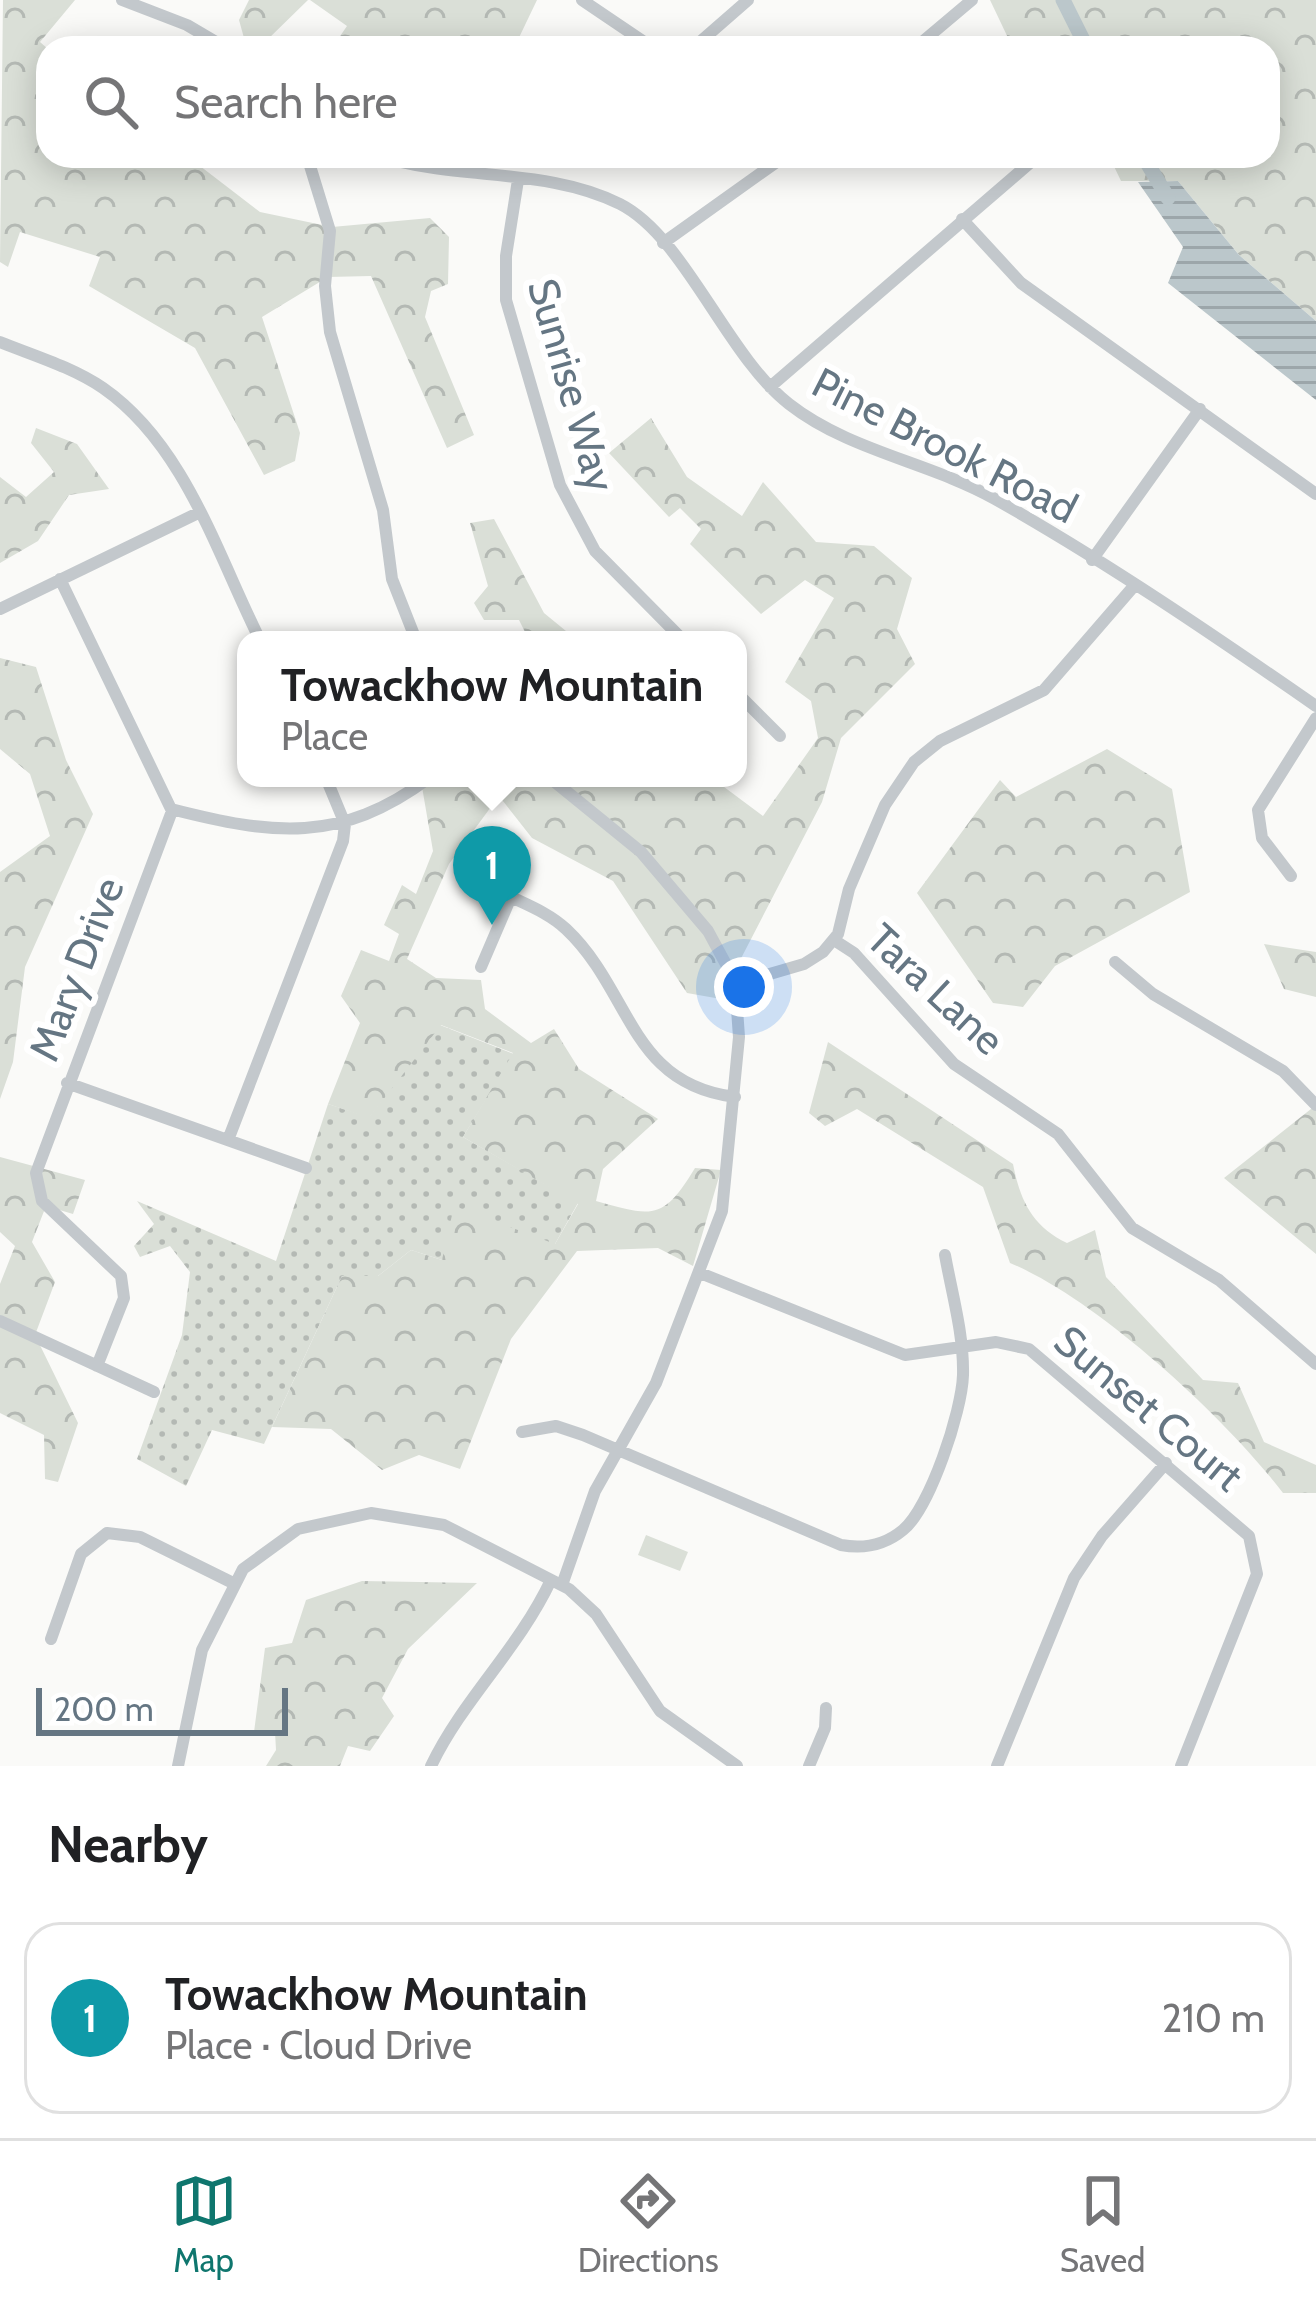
<!DOCTYPE html>
<meta charset="utf-8">
<style>
:root{--surface:#fff;--page:#f6f6f6;--text:#202124;--muted:#757577;--line:#e0e0e0;--accent:#0f766e}
body{margin:0;font-family:Cabin,sans-serif;background:var(--page);color:var(--text)}
.scale{position:absolute;left:36px;bottom:30px;width:252px;box-sizing:border-box;padding-left:12px;border:6px solid #657683;border-top:0;font-size:33px;line-height:42px;white-space:nowrap;color:#657683;-webkit-text-stroke:9px #fff;paint-order:stroke}
.you{position:absolute;left:744px;top:987px;width:42px;height:42px;margin:-30px;border:9px solid #fff;border-radius:50%;background:#1a73e8;box-shadow:0 0 0 18px #1a73e833}
.badge{display:grid;place-items:center;width:78px;height:78px;border-radius:50%;background:var(--accent);color:#fff;font-size:39px;font-weight:700}
.pin{position:absolute;translate:-50% -99px;filter:drop-shadow(0 3px 6px #0008)}
.pin::after{content:'';position:absolute;top:63px;width:42px;height:36px;background:inherit;clip-path:polygon(0 0,100% 0,50% 100%)}
.popup{position:absolute;left:237px;top:631px;width:510px;height:156px;box-sizing:border-box;display:grid;place-content:center;border-radius:24px;background:var(--surface);filter:drop-shadow(0 3px 9px #0005);font-size:39px;white-space:nowrap;color:var(--muted)}
.popup b{font-size:45px;color:var(--text)}
.popup::after{content:'';position:absolute;left:50%;top:100%;margin-left:-24px;border:24px solid transparent;border-top-color:var(--surface)}
.list{margin:0;padding:0;list-style:none}
h2{display:flex;justify-content:space-between;align-items:center;height:156px;margin:0;padding:0 48px;font-size:51px}
h2 small{font-size:39px;font-weight:400;color:var(--muted)}
.list li{display:grid;grid-template-columns:78px 1fr auto;gap:36px;align-items:center;box-sizing:border-box;height:192px;margin:0 24px 24px;padding:0 24px;border:3px solid var(--line);border-radius:36px}
.list b{display:block;font-size:45px;white-space:nowrap}
.list p{margin:0;font-size:39px;white-space:nowrap;color:var(--muted)}
.list em{font-size:39px;font-style:normal;color:var(--muted)}
.icon{flex:none;width:66px;height:66px;fill:none;stroke:currentColor;stroke-width:2;stroke-linecap:round;stroke-linejoin:round}
.map{position:relative;flex:none;width:1316px;height:1766px;overflow:hidden}
.search{position:absolute;background:var(--surface);box-shadow:0 6px 30px #0003;left:36px;right:36px;top:36px;height:132px;display:flex;align-items:center;gap:30px;box-sizing:border-box;padding:0 42px;border-radius:36px;color:var(--muted);font-size:45px}
.sheet{height:372px;background:var(--surface)}
nav{display:flex;justify-content:space-around;align-items:center;box-sizing:border-box;height:168px;border-top:3px solid var(--line);background:var(--surface);font-size:33px;color:var(--muted)}
nav a{display:grid;justify-items:center;gap:6px}
nav .on{color:var(--accent)}
.map>svg:first-child{display:block}
.grass{fill:url(#grass-dots)}
.forest{fill:url(#forest-crowns)}
.pitch{fill:#dadfd7}
.water{fill:url(#water-rules)}
.lines{fill:none;stroke-linecap:round;stroke-linejoin:round}
.river{stroke:#bbc7cb;stroke-width:15}
.minor{stroke:#c3c8cc;stroke-width:12}
.labels{text-anchor:middle;dominant-baseline:central;stroke-width:12;stroke-linejoin:round;paint-order:stroke}
.street-label{font-size:42px;fill:#657683;stroke:#fff}
</style>
<div class="map">
<svg width="1316" height="1766" viewBox="0 0 1316 1766">
<defs>
<pattern id="grass-dots" width="8" height="8" patternUnits="userSpaceOnUse" patternTransform="scale(3)"><rect width="8" height="8" fill="#dadfd7"/><path d="M2 2h.1M6 6h.1" fill="none" stroke="#b4b9b4" stroke-width="1.8" stroke-linecap="round"/></pattern>
<pattern id="forest-crowns" width="20" height="18" patternUnits="userSpaceOnUse" patternTransform="scale(3)"><rect width="20" height="18" fill="#dadfd7"/><path d="M2 6a3 3 0 1 1 6 0M12 15a3 3 0 1 1 6 0" fill="none" stroke="#b4b9b4"/></pattern>
<pattern id="water-rules" width="6" height="5" patternUnits="userSpaceOnUse" patternTransform="scale(3)"><rect width="6" height="5" fill="#bbc7cb"/><path d="M0 2.5h6" fill="none" stroke="#9ca6aa"/></pattern>
</defs>
<rect width="100%" height="100%" fill="#fafaf8"/>
<!-- grass -->
<path class="grass" d="M 440,1025 L 514,1054 L 463,1137 L 578,1203 L 555,1244 L 442,1260 L 411,1250 L 378,1276 L 342,1276 L 264,1444 L 212,1430 L 186,1486 L 137,1459 L 182,1335 L 190,1272 L 170,1246 L 140,1257 L 134,1246 L 154,1224 L 137,1201 L 276,1261 L 328,1104 L 369,1117 Z"/>
<!-- forest -->
<path class="forest" d="M 3,0 L 75,0 L 40,42 L 48,49 L 48,156 L 187,156 L 260,212 L 332,227 L 430,218 L 449,237 L 448,284 L 431,291 L 425,317 L 474,435 L 447,448 L 371,276 L 328,277 L 262,317 L 300,433 L 295,461 L 264,475 L 195,348 L 89,286 L 100,257 L 20,232 L 8,267 L 0,262 Z
M 249,0 L 308,0 L 265,42 L 244,38 L 239,20 Z
M 310,0 L 537,0 L 514,48 L 332,48 L 347,26 Z
M 990,0 L 1316,0 L 1316,321 L 1239,255 L 1178,181 L 1121,181 L 1109,156 L 1268,156 L 1268,48 L 1027,48 L 1010,42 Z
M 651,418 L 687,477 L 742,516 L 763,482 L 816,542 L 874,546 L 912,578 L 897,629 L 915,664 L 841,738 L 822,802 L 735,970 L 738,1002 L 687,993 L 613,881 L 532,838 L 499,796 L 449,864 L 407,959 L 436,978 L 481,980 L 485,1009 L 531,1043 L 554,1029 L 579,1069 L 658,1119 L 603,1169 L 596,1201 C 653,1217 663,1221 695,1168 L 721,1170 L 693,1266 L 658,1248 L 577,1251 L 511,1339 L 460,1469 L 419,1455 L 382,1470 L 331,1429 L 272,1427 L 342,1276 L 378,1276 L 411,1250 L 442,1260 L 454,1206 L 555,1244 L 578,1204 L 463,1137 L 513,1053 L 441,1025 L 369,1118 L 328,1104 L 360,1023 L 341,996 L 361,950 L 389,961 L 399,934 L 384,925 L 402,885 L 416,894 L 433,851 L 421,781 L 712,778 L 763,816 L 818,738 L 811,701 L 785,682 L 834,598 L 805,580 L 761,614 L 690,544 L 701,529 L 680,508 L 669,517 L 609,453 Z
M 36,428 L 77,444 L 109,489 L 69,495 L 38,541 L 0,563 L 0,477 L 26,497 L 54,472 L 31,443 Z
M 494,519 L 544,613 L 577,640 L 529,640 L 519,620 L 484,620 L 474,603 L 488,586 L 470,523 Z
M 0,658 L 36,667 L 66,760 L 93,814 L 25,967 L 13,1062 L 0,1099 L 0,872 L 50,836 L 30,774 L 0,749 Z
M 1107,749 L 1172,789 L 1190,892 L 1055,966 L 1023,1007 L 993,1003 L 917,893 L 1000,780 L 1016,797 Z
M 1264,944 L 1316,952 L 1316,997 L 1284,989 Z
M 828,1042 L 1013,1164 C 1020,1200 1032,1226 1067,1243 L 1095,1230 L 1106,1277 L 1203,1380 L 1238,1383 L 1264,1442 L 1316,1465 L 1316,1493 L 1283,1493 C 1225,1417 1097,1299 1010,1263 L 983,1187 L 857,1109 L 825,1126 L 809,1113 Z
M 1316,1105 L 1316,1254 L 1224,1178 Z
M 0,1157 L 85,1180 L 73,1214 L 46,1206 L 32,1242 L 55,1282 L 35,1335 L 78,1423 L 58,1482 L 45,1479 L 44,1435 L 0,1413 L 0,1284 L 15,1246 L 0,1232 Z
M 362,1581 L 477,1583 L 408,1649 L 382,1698 L 394,1716 L 370,1751 L 348,1746 L 340,1766 L 266,1766 L 276,1750 L 275,1732 L 254,1732 L 265,1648 L 292,1643 L 306,1600 Z"/>
<!-- pitch -->
<path class="pitch" d="M 646,1535 L 688,1552 L 680,1571 L 638,1555 Z"/>
<!-- water -->
<path class="water" d="M 1178,181 L 1239,255 L 1316,321 L 1316,400 L 1168,283 L 1183,247 L 1138,182 Z"/>
<g class="lines">
<!-- river -->
<path class="river" d="M 1063,0 L 1087,48
M 1143,156 L 1168,198"/>
<!-- minor -->
<path class="minor" d="M 122,0 L 187,25 L 226,48
M 582,0 L 653,48
M 693,48 L 748,0
M 915,48 L 972,0
M 307,156 L 330,231 L 325,286 L 330,332 L 383,510 L 392,579 L 416,640
M 380,156 C 456,181 547,167 620,204 C 685,237 726,355 789,404 C 849,451 929,462 995,499 C 1105,561 1212,634 1316,706
M 518,180 L 506,256 L 506,300 L 560,485 L 595,551 L 683,640
M 962,219 L 1021,283 L 1316,494
M 663,243 L 785,156
M 0,342 C 35,356 72,367 103,388 C 185,445 217,554 260,640
M 770,387 L 1038,156
M 1092,560 L 1200,409
M 60,579 L 172,811 L 36,1173 L 42,1201 L 121,1276 L 124,1298 L 97,1366
M 0,609 L 198,513
M 738,694 L 780,736
M 550,778 L 641,852 L 708,931 L 735,981 L 739,1037 L 722,1211 L 656,1383 L 595,1491 L 562,1585
M 171,809 C 273,835 340,844 429,778
M 1291,876 L 1262,838 L 1258,810 L 1316,718
M 504,881 L 511,897 C 530,906 550,914 566,929 C 632,991 629,1084 735,1097
M 834,940 L 854,953 L 954,1064 L 1058,1134 L 1132,1228 L 1219,1280 L 1316,1364
M 1115,962 L 1153,994 L 1283,1071 L 1316,1105
M 481,967 L 511,897
M 735,984 L 804,964 L 823,952 L 838,934 L 849,889 L 885,805 L 914,762 L 940,741 L 1044,690 L 1134,586
M 67,1083 L 306,1168
M 228,1140 L 343,841 L 345,824 L 326,778
M 700,1273 L 905,1355 L 996,1342 L 1029,1349 L 1249,1536 L 1257,1574 L 1181,1766
M 0,1321 L 154,1392
M 522,1432 L 556,1426 L 583,1435 L 841,1545 C 863,1549 885,1545 903,1530 C 930,1508 962,1411 963,1375 C 964,1335 952,1294 945,1255
M 51,1639 L 81,1554 L 107,1533 L 140,1537 L 233,1583
M 178,1766 L 202,1650 L 243,1569 L 298,1529 L 371,1513 L 444,1525 L 569,1589 L 596,1614 L 660,1711 L 737,1766
M 431,1766 C 463,1699 518,1650 551,1580
M 809,1766 L 825,1728 L 826,1708
M 997,1766 L 1074,1578 L 1102,1536 L 1166,1463"/>
</g>
<g class="labels">
<!-- street labels -->
<g class="street-label">
<text transform="translate(572 385) rotate(74)">Sunrise Way</text>
<text transform="translate(945 445) rotate(27)">Pine Brook Road</text>
<text transform="translate(76 969) rotate(-69)">Mary Drive</text>
<text transform="translate(936 989) rotate(43)">Tara Lane</text>
<text transform="translate(1149 1408) rotate(40)">Sunset Court</text>
</g>
</g>
</svg>
<div class="scale">200 m</div>
<div class="you"></div>
<div class="pin badge" style="left:492px;top:925px;background:#0f9aa8">1</div>
<div class="popup"><b>Towackhow Mountain</b>Place</div>
<div class="search"><svg class="icon" aria-label="search" viewBox="0 0 24 24"><circle cx="10" cy="10" r="6"/><path d="M15 15l6 6"/></svg>Search here</div>
</div>
<section class="sheet">
<h2>Nearby<small></small></h2>
<ul class="list">
<li><span class="badge" style="background:#0f9aa8">1</span><div><b>Towackhow Mountain</b><p>Place · Cloud Drive</p></div><em>210 m</em></li>
</ul>
</section>
<nav>
<a class="on"><svg class="icon" aria-label="map" viewBox="0 0 24 24"><path d="M3 6l6-2 6 2 6-2v14l-6 2-6-2-6 2zM9 4v14M15 6v14"/></svg>Map</a>
<a><svg class="icon" aria-label="directions" viewBox="0 0 24 24"><path d="M12 3l9 9-9 9-9-9zM9 14v-3h6M13 9l2 2-2 2"/></svg>Directions</a>
<a><svg class="icon" aria-label="saved" viewBox="0 0 24 24"><path d="M7 4h10v16l-5-4-5 4z"/></svg>Saved</a>
</nav>
